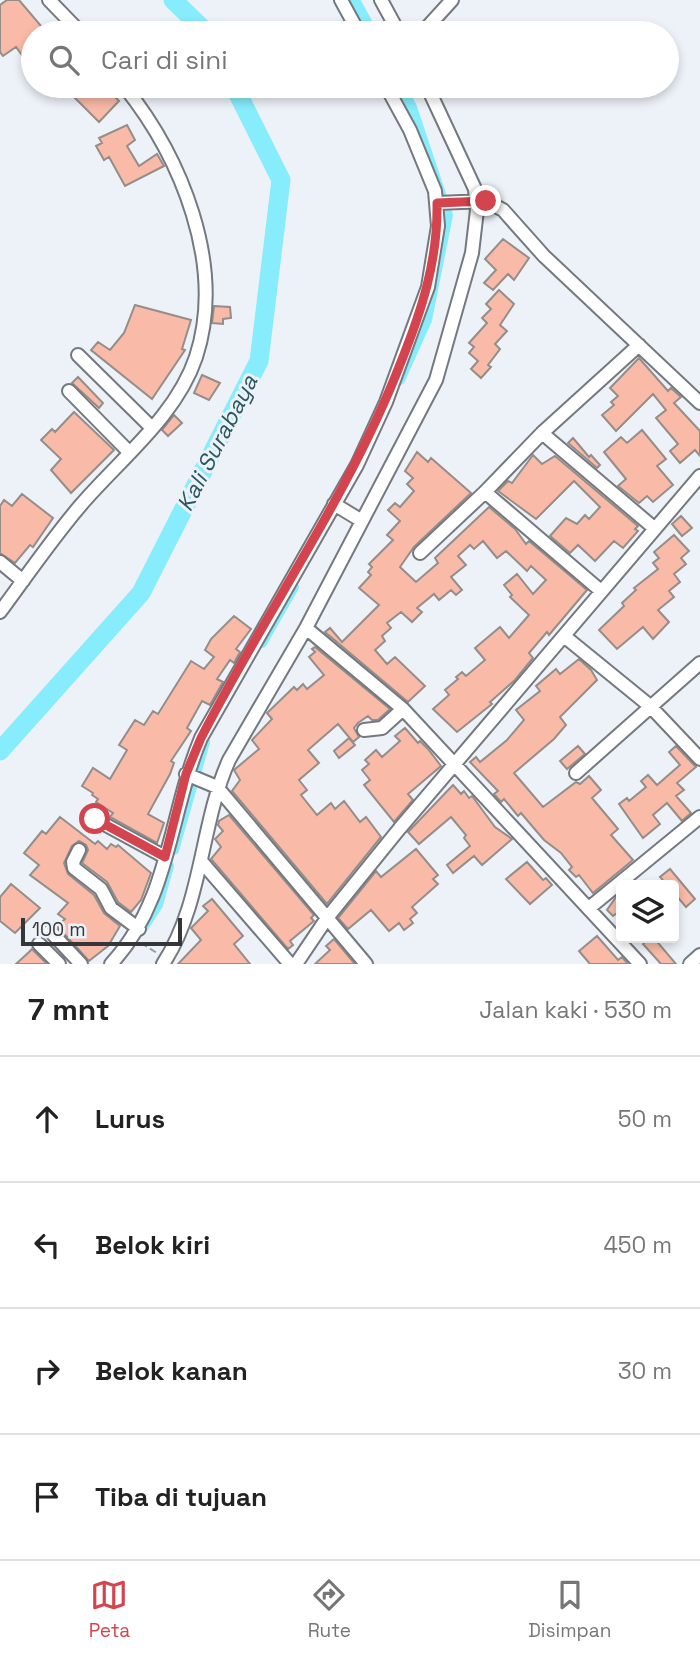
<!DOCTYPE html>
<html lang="id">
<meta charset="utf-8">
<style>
:root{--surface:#fff;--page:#f6f6f6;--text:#222;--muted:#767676;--line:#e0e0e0;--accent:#d4444e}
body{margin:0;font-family:"Space Grotesk",sans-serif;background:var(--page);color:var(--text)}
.controls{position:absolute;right:21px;bottom:21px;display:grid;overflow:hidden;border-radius:7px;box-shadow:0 4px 10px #0003}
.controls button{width:63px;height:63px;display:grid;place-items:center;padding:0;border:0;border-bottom:2px solid var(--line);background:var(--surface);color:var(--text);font:35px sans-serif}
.scale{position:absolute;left:21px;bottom:18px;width:161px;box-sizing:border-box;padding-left:7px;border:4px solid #343639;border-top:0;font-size:19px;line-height:24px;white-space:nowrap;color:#343639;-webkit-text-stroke:5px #edf2f9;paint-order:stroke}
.stop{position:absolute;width:21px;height:21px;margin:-16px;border:5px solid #d4444e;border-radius:50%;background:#fff}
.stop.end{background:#d4444e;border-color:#fff;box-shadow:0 2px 7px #0008}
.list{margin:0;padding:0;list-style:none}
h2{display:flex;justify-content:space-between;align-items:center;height:91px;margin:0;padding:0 28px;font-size:30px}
h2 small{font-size:23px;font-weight:400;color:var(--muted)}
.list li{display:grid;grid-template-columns:46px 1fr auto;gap:21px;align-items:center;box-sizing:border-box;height:126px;padding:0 28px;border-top:2px solid var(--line)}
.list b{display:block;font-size:26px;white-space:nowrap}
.list em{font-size:23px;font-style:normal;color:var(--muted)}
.icon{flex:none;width:38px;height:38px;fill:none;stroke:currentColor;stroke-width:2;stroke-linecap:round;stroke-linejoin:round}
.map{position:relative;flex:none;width:700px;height:964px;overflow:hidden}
.search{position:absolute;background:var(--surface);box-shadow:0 4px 10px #0003;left:21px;right:21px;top:21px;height:77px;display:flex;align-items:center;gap:18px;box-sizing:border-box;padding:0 24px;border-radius:38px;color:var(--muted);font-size:26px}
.sheet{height:595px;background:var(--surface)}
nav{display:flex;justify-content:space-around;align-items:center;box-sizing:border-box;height:98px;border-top:2px solid var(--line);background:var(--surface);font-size:19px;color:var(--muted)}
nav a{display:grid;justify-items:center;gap:4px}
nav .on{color:var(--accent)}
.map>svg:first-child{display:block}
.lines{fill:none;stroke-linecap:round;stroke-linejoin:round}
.canal{stroke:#87ecfb;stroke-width:10}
.river{stroke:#87ecfb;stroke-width:19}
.building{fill:#f9baa7;stroke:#958d8a;stroke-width:2}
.minor-casing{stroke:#74797f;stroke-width:16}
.path{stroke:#989ca1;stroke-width:2;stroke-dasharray:7 3.5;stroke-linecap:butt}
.minor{stroke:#fff;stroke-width:12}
.route{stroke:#d4444e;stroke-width:9}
.labels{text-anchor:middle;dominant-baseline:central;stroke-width:6;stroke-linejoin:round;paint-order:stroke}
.water-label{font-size:23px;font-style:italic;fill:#2a585e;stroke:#edf2f9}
</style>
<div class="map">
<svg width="700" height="964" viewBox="0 0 700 964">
<rect width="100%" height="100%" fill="#edf2f9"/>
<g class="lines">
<!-- canal -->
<path class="canal" d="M 355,0 L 373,33
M 400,380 L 427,320 L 448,215 L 412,107 L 401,86
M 262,643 L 294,587
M 174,850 L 205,742
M 143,928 L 158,905 L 169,866"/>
<!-- river -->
<path class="river" d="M 173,0 L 207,33
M 0,751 L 141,593 L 259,361 L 281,180 L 234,86"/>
</g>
<!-- building -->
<path class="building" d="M 7,0 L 19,0 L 47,33 L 33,33 L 33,52 L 24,58 L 16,47 L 3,56 L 0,52 L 0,5 Z
M 63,86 L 113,86 L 117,91 L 113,95 L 119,101 L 99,122 Z
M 127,125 L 135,140 L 127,146 L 139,166 L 157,154 L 164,166 L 125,186 L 109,157 L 104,160 L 96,146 L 102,143 L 99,138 Z
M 503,239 L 529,258 L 514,280 L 508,274 L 493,290 L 484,283 L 496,270 L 485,259 Z
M 499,290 L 514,304 L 500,325 L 507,331 L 495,344 L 500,349 L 488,365 L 491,367 L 481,378 L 471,369 L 478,361 L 469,353 L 474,347 L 469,343 L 487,323 L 482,318 L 491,309 L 486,304 Z
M 135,305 L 191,320 L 182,349 L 185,350 L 152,399 L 91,350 L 98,342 L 110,350 L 124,333 Z
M 214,306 L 230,307 L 231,318 L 223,319 L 223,324 L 212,323 Z
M 639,358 L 668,391 L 671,388 L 681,397 L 674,403 L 700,431 L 700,456 L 695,450 L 680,463 L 670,451 L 678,444 L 656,418 L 666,410 L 653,394 L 616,431 L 602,415 L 614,405 L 611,402 L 618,396 L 610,388 Z
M 202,375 L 220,383 L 209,400 L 194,393 Z
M 78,377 L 103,403 L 99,408 L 72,383 Z
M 74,412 L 114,450 L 71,493 L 51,470 L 61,459 L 41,440 L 52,429 L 55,432 Z
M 174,415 L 182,423 L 168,436 L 162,430 Z
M 642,430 L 666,459 L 657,466 L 673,485 L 653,502 L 647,496 L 639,503 L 618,486 L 626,479 L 604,452 L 621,437 L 627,443 Z
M 573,438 L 589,457 L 591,455 L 600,465 L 597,468 L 568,443 Z
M 417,452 L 428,462 L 431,458 L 471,493 L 414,547 L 400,567 L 416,582 L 438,563 L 435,558 L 489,507 L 515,529 L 526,544 L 529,541 L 587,590 L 549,635 L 547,632 L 529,653 L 533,658 L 515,680 L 490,702 L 492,704 L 457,732 L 433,709 L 449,695 L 445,690 L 458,679 L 456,677 L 462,672 L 466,676 L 485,660 L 475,648 L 500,627 L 509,638 L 529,615 L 510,597 L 512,595 L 504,585 L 517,574 L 533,594 L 546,580 L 531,566 L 527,571 L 506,551 L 497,558 L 483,541 L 474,549 L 470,545 L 458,556 L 466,565 L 451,577 L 462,590 L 456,595 L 451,590 L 439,600 L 434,594 L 417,608 L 422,612 L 412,622 L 401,612 L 387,623 L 391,628 L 382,636 L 385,641 L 375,650 L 387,664 L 395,657 L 425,686 L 408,702 L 325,632 L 330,628 L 342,642 L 379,605 L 359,588 L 371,575 L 368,572 L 372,567 L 369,564 L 393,540 L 387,535 L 400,521 L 388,510 L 395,503 L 400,507 L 414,491 L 407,484 L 413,478 L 405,471 Z
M 533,455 L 542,464 L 555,456 L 638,526 L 635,529 L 638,531 L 623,548 L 614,541 L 595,561 L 578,545 L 570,553 L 550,536 L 566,518 L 577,524 L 585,515 L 589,519 L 600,507 L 574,481 L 536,519 L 498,491 L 508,481 L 512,483 Z
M 22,494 L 53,518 L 33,547 L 30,545 L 15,563 L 0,553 L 0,506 L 4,500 L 12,506 Z
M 681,516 L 692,528 L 682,536 L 672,524 Z
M 674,535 L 689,551 L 681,558 L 686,564 L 674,574 L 680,582 L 669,591 L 674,597 L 658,610 L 669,622 L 653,639 L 643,627 L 617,649 L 599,630 L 624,606 L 622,603 L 636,590 L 634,588 L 658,569 L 653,563 L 659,558 L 654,552 Z
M 234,616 L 251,629 L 236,649 L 240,652 L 234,663 L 230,660 L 217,679 L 223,682 L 210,705 L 202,701 L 187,728 L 191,731 L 171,761 L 174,763 L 170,774 L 148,814 L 164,823 L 157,843 L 110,817 L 113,813 L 96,802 L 98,799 L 92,795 L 93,793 L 82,786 L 93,768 L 110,779 L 127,750 L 119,745 L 135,720 L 144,725 L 153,711 L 158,714 L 191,661 L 204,669 L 214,657 L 205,650 L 211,639 Z
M 315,647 L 390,709 L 378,720 L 372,720 L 368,716 L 358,723 L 354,728 L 359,737 L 353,742 L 338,724 L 308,750 L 319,763 L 299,780 L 307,790 L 301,795 L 317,815 L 331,803 L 335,809 L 344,801 L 360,822 L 366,817 L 381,837 L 327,904 L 232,791 L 240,780 L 234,770 L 259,749 L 252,740 L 272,719 L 267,713 L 294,687 L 297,690 L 303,684 L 307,689 L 324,675 L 309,657 L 315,652 L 312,649 Z
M 579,659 L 591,670 L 597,680 L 560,717 L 566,725 L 554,739 L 514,773 L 543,807 L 576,782 L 580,784 L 589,776 L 601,790 L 592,798 L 618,829 L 611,835 L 633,860 L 593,893 L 579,875 L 576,877 L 569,870 L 572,867 L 561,853 L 544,840 L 521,813 L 518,816 L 504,799 L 501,802 L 494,794 L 498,791 L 470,762 L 476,757 L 480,762 L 507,740 L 524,720 L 516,710 L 540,691 L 536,686 L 556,669 L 560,674 Z
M 405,728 L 418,743 L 420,741 L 428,749 L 441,766 L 408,794 L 413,800 L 394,822 L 364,785 L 370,780 L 362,770 L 369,764 L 365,760 L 376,750 L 382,757 L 400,741 L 395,736 Z
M 349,738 L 355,745 L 339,758 L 334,751 Z
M 578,746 L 585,754 L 567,769 L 560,761 Z
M 676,746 L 696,767 L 677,783 L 684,790 L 676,796 L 691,813 L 682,821 L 667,803 L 653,815 L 660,824 L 643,838 L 619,804 L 627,798 L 629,801 L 646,787 L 641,781 L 648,775 L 657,785 L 680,765 L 669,752 Z
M 453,785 L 461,794 L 464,791 L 469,798 L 472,796 L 495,827 L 512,839 L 482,865 L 474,856 L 453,873 L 447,865 L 470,846 L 464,838 L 466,835 L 451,817 L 419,844 L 408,832 Z
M 229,815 L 314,915 L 311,918 L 314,921 L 290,941 L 293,945 L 288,949 L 211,859 L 221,847 L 215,839 L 223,831 L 218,825 L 219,821 Z
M 60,817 L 95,844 L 98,841 L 107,849 L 111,844 L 116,847 L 118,845 L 151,873 L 141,900 L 131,912 L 118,902 L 107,882 L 82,863 L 88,850 L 86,845 L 79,841 L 72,846 L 64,863 L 68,874 L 94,895 L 104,913 L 120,926 L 108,946 L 89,961 L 57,926 L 65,919 L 58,914 L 68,903 L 30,875 L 39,865 L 24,853 L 42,831 L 46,834 Z
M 416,849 L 438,875 L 433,879 L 438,884 L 412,907 L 417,913 L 410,919 L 413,923 L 404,930 L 399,923 L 389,931 L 371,910 L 348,929 L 338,918 L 376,871 L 381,877 Z
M 527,862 L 543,880 L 546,878 L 552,885 L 530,904 L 506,879 Z
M 670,869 L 695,899 L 686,907 L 674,893 L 674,885 L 667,885 L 660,877 Z
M 11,884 L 40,908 L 15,933 L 0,921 L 0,897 Z
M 616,897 L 621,898 L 621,910 L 613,916 L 607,910 Z
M 212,899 L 243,936 L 234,944 L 250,964 L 178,964 L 201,940 L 191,928 L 208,911 L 203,906 Z
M 597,936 L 618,960 L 622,957 L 628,964 L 590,964 L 579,951 Z
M 650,938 L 654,938 L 676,964 L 661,964 L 643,944 Z
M 334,939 L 355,964 L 315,964 L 330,950 L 326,946 Z
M 32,949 L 47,964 L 16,964 L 29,952 Z"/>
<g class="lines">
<defs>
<path id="minor" d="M 49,0 L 81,33
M 341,0 L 359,33
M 381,0 L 399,33
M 422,33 L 452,0
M 437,203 L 486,201 L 503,210 L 544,256 L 700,403
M 78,355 L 152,428
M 69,391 L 130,453
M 542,433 L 654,528
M 485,492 L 601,591
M 334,504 L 362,521
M 420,553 L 485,492 L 542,433 L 639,345
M 0,562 L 23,581
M 0,612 C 26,577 51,540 80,506 C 119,460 176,417 196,357 C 226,265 181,157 124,86
M 306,628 L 403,709 L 640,964
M 564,636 L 650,706 L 700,759
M 364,730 L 382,728 L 403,709
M 576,773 L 700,663
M 186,774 L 217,787 L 366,964
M 95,819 L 165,857
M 79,850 L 73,862 L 74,868 L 101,889 L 111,908 L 139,929
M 201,861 L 290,964
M 589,908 L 700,817
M 50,931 L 81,964
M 39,944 L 59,964
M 111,964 C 170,901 169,814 201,738 L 357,465 L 386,402 L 428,287 L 438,226 L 435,191 L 410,130 L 386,86
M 163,964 C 203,903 200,825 229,760 L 306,628 L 436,380 L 472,253 L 477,210 L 475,189 L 427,86
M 296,964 L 327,918 L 400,828 L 700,476
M 690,964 L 700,955"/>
</defs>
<!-- minor casing -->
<use href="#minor" class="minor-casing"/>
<!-- path -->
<path class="path" d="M 141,943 L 157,953"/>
<!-- minor -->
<use href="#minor" class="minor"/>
</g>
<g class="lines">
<!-- route -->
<path class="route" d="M 95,819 L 165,857 L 186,774 L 201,738 C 266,611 349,496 401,362 C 422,310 438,260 437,203 L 486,201"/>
</g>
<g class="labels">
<!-- water labels -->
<g class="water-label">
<text transform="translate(217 443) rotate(-63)">Kali Surabaya</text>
</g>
</g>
</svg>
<div class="controls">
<button><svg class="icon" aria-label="layers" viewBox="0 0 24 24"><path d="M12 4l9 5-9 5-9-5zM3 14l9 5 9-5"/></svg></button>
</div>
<div class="scale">100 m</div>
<div class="stop" style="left:95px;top:819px"></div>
<div class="stop end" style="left:486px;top:201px"></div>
<div class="search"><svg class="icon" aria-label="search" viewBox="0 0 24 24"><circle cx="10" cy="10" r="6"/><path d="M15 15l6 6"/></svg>Cari di sini</div>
</div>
<section class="sheet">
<h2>7 mnt<small>Jalan kaki · 530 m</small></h2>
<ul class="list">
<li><svg class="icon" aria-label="ahead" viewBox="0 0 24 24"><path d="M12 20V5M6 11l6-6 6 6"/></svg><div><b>Lurus</b></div><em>50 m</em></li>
<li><svg class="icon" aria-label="left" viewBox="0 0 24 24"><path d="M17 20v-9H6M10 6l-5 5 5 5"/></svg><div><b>Belok kiri</b></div><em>450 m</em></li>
<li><svg class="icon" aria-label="right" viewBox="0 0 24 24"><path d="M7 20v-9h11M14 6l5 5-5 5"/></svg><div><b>Belok kanan</b></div><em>30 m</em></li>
<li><svg class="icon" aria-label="arrive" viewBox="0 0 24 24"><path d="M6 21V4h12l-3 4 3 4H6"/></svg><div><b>Tiba di tujuan</b></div></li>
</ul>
</section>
<nav>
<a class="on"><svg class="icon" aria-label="map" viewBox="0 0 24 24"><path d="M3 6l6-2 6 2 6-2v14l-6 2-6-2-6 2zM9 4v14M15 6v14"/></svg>Peta</a>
<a><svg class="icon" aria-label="directions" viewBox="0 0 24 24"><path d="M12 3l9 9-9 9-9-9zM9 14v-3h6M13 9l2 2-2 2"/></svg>Rute</a>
<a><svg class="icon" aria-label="saved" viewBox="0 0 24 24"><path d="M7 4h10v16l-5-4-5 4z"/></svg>Disimpan</a>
</nav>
